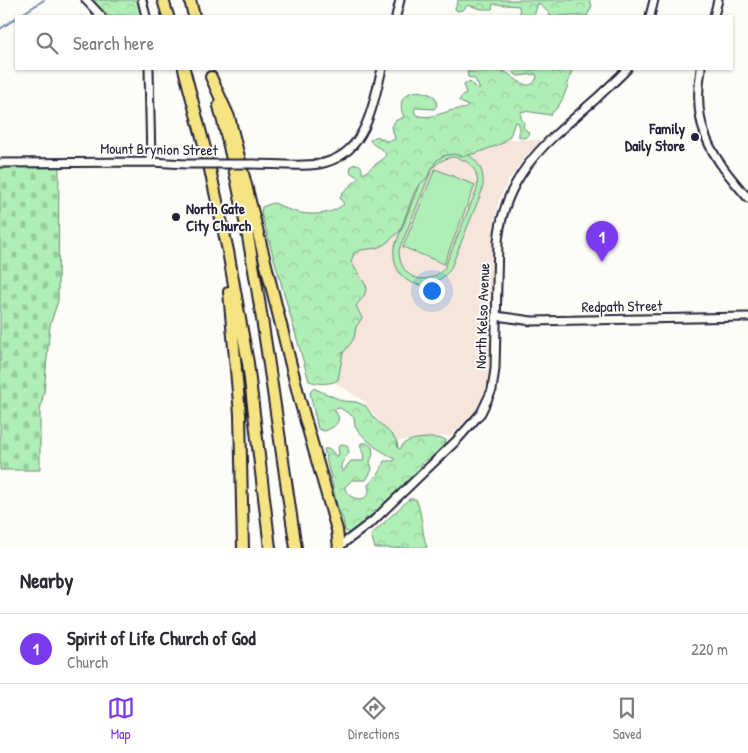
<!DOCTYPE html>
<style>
:root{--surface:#fff;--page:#f7f7f7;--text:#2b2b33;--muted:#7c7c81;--line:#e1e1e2;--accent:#7c3aed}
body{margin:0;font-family:"Patrick Hand",sans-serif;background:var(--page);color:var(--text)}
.you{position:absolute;left:431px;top:290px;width:18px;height:18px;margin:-12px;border:4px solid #fff;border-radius:50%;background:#1a73e8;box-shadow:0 0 0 8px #1a73e833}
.badge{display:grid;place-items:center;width:32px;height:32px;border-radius:50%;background:var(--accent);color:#fff;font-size:16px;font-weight:700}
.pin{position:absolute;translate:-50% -41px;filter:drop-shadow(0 1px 2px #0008)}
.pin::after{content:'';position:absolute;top:26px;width:18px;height:15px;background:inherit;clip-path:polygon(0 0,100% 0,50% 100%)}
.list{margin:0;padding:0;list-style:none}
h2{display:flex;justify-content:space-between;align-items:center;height:65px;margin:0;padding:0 20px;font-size:21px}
h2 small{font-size:16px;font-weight:400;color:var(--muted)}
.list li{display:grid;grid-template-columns:32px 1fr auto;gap:15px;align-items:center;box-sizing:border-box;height:70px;padding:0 20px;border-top:1px solid var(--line)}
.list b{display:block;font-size:19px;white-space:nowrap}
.list p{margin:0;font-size:16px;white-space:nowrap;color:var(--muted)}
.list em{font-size:16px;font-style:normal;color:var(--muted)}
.icon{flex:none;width:28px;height:28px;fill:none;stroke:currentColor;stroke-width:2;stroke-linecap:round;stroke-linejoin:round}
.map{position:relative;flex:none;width:748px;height:548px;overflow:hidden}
.search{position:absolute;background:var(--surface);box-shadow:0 1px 4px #0004;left:15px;right:15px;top:15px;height:55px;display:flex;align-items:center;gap:12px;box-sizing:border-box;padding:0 18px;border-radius:0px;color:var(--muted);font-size:19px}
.sheet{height:135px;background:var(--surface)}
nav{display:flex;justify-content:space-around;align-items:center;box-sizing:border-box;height:70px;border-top:1px solid var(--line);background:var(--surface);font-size:14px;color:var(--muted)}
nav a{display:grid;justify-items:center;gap:2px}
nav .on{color:var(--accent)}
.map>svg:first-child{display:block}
.built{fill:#f6e5db}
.grass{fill:#afeeb5;stroke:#688878;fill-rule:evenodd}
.forest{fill:url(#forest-crowns);stroke:#688878}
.cemetery{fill:url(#cemetery-stones);stroke:#688878}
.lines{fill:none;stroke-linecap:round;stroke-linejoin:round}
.stream{stroke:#6a8cae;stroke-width:2}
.minor-casing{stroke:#22223b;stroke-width:11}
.highway-casing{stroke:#22223b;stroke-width:14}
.minor{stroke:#fdfcf7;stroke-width:7}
.highway{stroke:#f6e381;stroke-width:10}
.minor-bridge-casing{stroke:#22223b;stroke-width:11;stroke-linecap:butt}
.minor-bridge{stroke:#fdfcf7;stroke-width:7}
.poi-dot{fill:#22223b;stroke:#fdfcf7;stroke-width:2}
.labels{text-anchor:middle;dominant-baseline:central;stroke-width:4;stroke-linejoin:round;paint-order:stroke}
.poi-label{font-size:15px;font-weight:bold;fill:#22223b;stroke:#fdfcf7;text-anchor:end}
.street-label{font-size:15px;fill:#22223b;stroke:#fdfcf7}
</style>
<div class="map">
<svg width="748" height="548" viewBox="0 0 748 548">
<defs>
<pattern id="forest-crowns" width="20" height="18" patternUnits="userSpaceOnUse" patternTransform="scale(1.25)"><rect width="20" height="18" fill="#afeeb5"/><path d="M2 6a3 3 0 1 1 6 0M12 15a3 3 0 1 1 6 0" fill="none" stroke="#96cc9d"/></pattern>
<pattern id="cemetery-stones" width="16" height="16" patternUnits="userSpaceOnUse" patternTransform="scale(1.25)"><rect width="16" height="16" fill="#afeeb5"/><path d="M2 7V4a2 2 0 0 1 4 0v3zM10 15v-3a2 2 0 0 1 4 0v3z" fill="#96cc9d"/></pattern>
</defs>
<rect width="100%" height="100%" fill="#fdfcf7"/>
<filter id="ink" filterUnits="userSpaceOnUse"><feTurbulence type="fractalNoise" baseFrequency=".02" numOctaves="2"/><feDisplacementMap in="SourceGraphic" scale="10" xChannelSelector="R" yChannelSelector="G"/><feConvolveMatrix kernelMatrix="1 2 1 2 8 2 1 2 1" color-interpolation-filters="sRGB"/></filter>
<g filter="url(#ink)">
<!-- built -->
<path class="built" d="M 486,139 L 542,140 L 524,158 L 507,183 L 498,203 L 493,239 L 489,379 L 477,409 L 451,435 L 397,441 L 391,438 L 365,402 L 336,383 L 345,330 L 354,254 L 377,239 L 421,162 Z"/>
<!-- grass -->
<path class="grass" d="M 461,151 C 479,159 486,172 482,191 L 450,270 C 427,298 391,284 394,248 L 426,167 L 432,159 ZM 452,157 C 470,159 480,171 477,189 L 444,269 C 424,288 399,278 399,250 L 432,169 C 438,162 443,159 452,157 Z
M 435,169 L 475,185 L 444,264 L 403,247 Z"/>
<!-- forest -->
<path class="forest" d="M 93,0 L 139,0 L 143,16 L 108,16 Z
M 458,0 L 588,0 L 590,1 L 592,6 L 587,16 L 550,16 L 549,13 L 538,3 L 534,16 L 520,16 L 519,6 L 493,4 L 492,9 L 481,9 L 468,5 L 463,10 L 457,11 L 455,9 Z
M 477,69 C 486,68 497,68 505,72 C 514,76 530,96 537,77 L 536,74 L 518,76 L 515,74 L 514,69 L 572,69 C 568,85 564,104 550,115 L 525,111 L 521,112 L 521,118 L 524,123 L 523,127 L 529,133 L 527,137 L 523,138 L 519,137 L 519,123 L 515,122 L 510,136 L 503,143 L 477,153 L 464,156 L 453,154 L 443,156 L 437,160 L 426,179 L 418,186 L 414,193 L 400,231 L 385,244 L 377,248 L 361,250 L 354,254 L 351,262 L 367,287 L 364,296 L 356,306 L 362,318 L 356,327 L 354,338 L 351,343 L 343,353 L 338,380 C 330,385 317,384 309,381 L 261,213 L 262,207 L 273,203 C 279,204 282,207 287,209 C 305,216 329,217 344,204 L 340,198 L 342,193 L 359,178 L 350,172 L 351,166 L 355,164 C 363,164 361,169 363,174 L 384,158 L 386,154 C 382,147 373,147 370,140 L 377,136 L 386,141 L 394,140 L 395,139 L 392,127 L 395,121 L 404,117 C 393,93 417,85 435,97 L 437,105 L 434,109 L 416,108 L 414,110 L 416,115 C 434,121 447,108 464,109 L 468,106 L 459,101 L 462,96 L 466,94 L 464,86 L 465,83 L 470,82 L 477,89 L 480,89 L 475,79 L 468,77 L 467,72 L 476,72 Z
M 313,388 L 343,401 L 356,402 L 366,406 L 373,417 L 393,436 L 397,442 L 398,448 L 400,449 C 402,447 402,444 405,443 C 410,438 440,436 446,440 C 445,446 437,458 432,461 L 428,459 L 423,462 L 417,475 L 377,513 L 366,518 L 363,525 L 352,534 L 345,531 L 343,519 L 338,510 L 324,449 L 330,449 L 337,457 L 339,454 L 338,447 L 341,444 L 347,445 L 349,452 C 346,459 337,464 343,472 L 348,464 L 351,461 L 363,461 C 366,454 359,449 361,443 L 367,443 L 372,447 L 373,454 L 370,462 L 372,470 L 366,480 L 352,480 L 345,487 C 345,500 374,506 368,485 L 380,472 L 384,461 L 394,461 L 395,459 L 375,447 L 366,439 L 355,427 L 354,417 L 340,408 L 334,409 C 335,411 337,413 338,416 C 341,424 330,429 325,431 L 318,429 L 310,393 Z
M 409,499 L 416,499 C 423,515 421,531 427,548 L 375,548 L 371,535 Z"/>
<!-- cemetery -->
<path class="cemetery" d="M 59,166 L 58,301 L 50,325 L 44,392 L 40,410 L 40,470 L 0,470 L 0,167 Z"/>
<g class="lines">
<!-- stream -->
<path class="stream" d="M 19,16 L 44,0
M 0,29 L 16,18"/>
<defs>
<path id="minor" d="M 86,0 L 101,16
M 142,0 L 146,16
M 396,16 L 400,0
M 650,16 L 654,0
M 714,16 L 718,0
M 149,69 L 151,162
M 701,69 C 691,127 711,156 748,198
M 0,163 L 151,162 L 186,164
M 253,164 C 272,164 301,167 319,164 C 366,156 372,107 382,69
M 496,316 L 532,321 L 748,317
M 337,548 L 373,521 L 456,441 L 481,413 L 492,390 L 495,369 L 498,241 C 505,172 548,141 597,98 C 607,88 618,79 627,69"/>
<path id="highway" d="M 163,0 L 168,16
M 190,0 L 194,16
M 184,69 L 207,156 L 228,251 L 240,319 L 248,363 L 270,548
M 211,77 L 229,117 L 300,401 L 337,530 L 339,548
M 219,106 C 257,250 273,401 296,548
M 229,292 L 240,414 L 243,548"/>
</defs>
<!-- minor casing -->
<use href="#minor" class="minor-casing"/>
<!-- highway casing -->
<use href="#highway" class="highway-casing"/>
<!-- minor -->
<use href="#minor" class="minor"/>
<!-- highway -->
<use href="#highway" class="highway"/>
<defs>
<path id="minor-bridge" d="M 186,164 L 253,164"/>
</defs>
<!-- minor-bridge casing -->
<use href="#minor-bridge" class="minor-bridge-casing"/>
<!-- minor-bridge -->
<use href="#minor-bridge" class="minor-bridge"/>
</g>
</g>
<!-- markers -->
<g class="poi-dot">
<circle cx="695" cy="137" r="5"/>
<circle cx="176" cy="217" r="5"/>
</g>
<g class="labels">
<!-- poi labels -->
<g class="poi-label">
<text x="685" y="128">Family<tspan x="685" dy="17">Daily Store</tspan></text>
<text x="186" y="208" text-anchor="start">North Gate<tspan x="186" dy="17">City Church</tspan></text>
</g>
<!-- street labels -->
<g class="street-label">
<text transform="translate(159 149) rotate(1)">Mount Brynion Street</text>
<text transform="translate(622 306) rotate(-1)">Redpath Street</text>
<text transform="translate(482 316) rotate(-88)">North Kelso Avenue</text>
</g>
</g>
</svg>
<div class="you"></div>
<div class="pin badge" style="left:602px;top:262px">1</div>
<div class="search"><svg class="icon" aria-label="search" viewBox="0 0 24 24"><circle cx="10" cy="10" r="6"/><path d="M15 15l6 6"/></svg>Search here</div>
</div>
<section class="sheet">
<h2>Nearby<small></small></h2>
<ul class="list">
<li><span class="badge">1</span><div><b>Spirit of Life Church of God</b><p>Church</p></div><em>220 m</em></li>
</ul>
</section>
<nav>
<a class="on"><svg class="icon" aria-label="map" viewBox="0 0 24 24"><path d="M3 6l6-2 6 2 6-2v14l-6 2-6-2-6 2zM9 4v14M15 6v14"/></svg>Map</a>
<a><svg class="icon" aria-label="directions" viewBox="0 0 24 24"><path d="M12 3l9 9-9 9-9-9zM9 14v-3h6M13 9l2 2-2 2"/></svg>Directions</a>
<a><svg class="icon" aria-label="saved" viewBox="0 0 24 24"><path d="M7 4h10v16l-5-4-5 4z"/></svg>Saved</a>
</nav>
